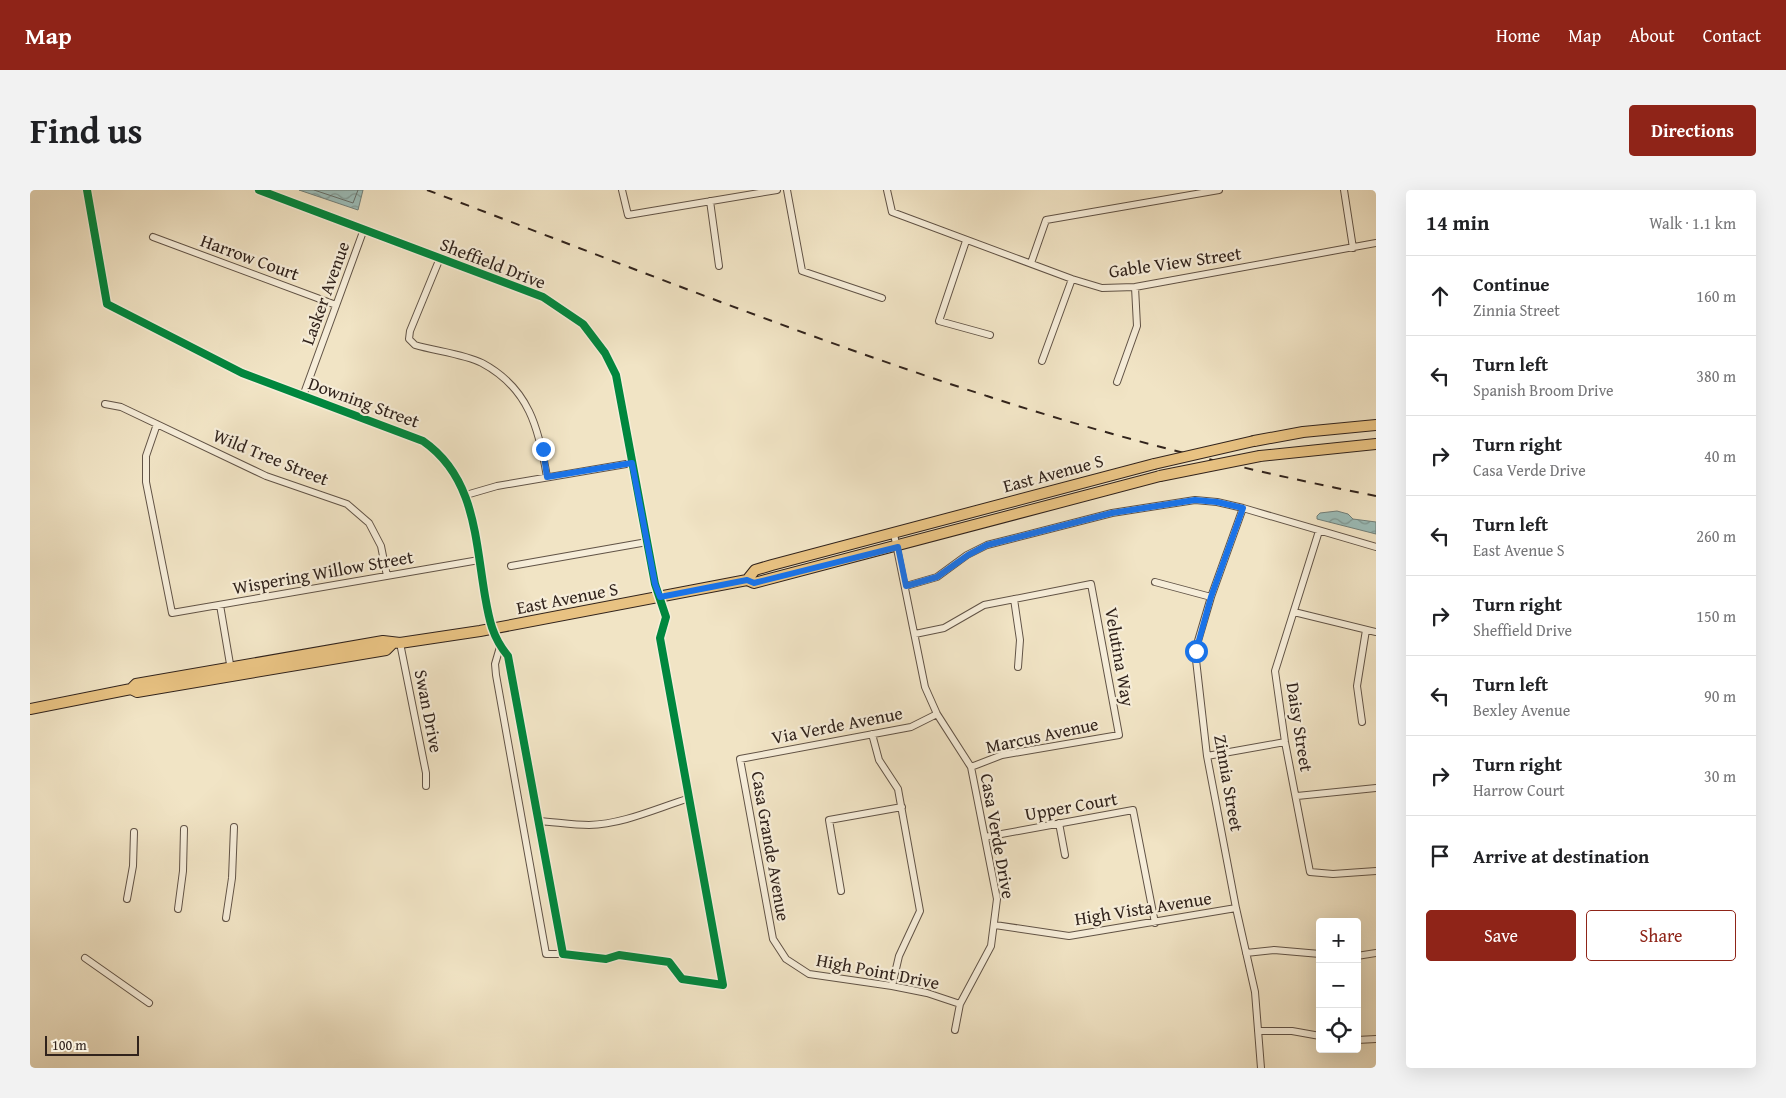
<!DOCTYPE html>
<meta charset="utf-8">
<style>
:root{--surface:#fff;--page:#f2f2f2;--text:#202124;--muted:#757577;--line:#e0e0e0;--accent:#8f2418}
body{margin:0;font-family:"Gentium Book Plus",serif;background:var(--page);color:var(--text)}
.controls{position:absolute;right:15px;bottom:15px;display:grid;overflow:hidden;border-radius:5px;box-shadow:0 5px 20px #0002}
.controls button{width:45px;height:45px;display:grid;place-items:center;padding:0;border:0;border-bottom:1px solid var(--line);background:var(--surface);color:var(--text);font:25px sans-serif}
.scale{position:absolute;left:15px;bottom:12px;width:94px;box-sizing:border-box;padding-left:5px;border:2px solid #31231c;border-top:0;font-size:14px;line-height:18px;white-space:nowrap;color:#31231c;-webkit-text-stroke:4px #f6edd9;paint-order:stroke}
.stop{position:absolute;width:15px;height:15px;margin:-11px;border:4px solid #1a73e8;border-radius:50%;background:#fff}
.stop.end{background:#1a73e8;border-color:#fff;box-shadow:0 1px 5px #0008}
.list{margin:0;padding:0;list-style:none}
h2{display:flex;justify-content:space-between;align-items:center;height:65px;margin:0;padding:0 20px;font-size:21px}
h2 small{font-size:16px;font-weight:400;color:var(--muted)}
.list li{display:grid;grid-template-columns:32px 1fr auto;gap:15px;align-items:center;box-sizing:border-box;height:80px;padding:0 20px;border-top:1px solid var(--line)}
.list b{display:block;font-size:19px;white-space:nowrap}
.list p{margin:0;font-size:16px;white-space:nowrap;color:var(--muted)}
.list em{font-size:16px;font-style:normal;color:var(--muted)}
.actions{display:flex;gap:10px;padding:15px 20px}
.actions a{flex:1;padding:11px 0;border:1px solid var(--accent);border-radius:5px;text-align:center;font-size:18px;color:var(--accent)}
.actions .main{background:var(--accent);color:#fff}
.icon{flex:none;width:28px;height:28px;fill:none;stroke:currentColor;stroke-width:2;stroke-linecap:round;stroke-linejoin:round}
.map{position:relative;flex:none;width:1346px;height:878px;overflow:hidden;border-radius:5px}
header{display:flex;align-items:center;gap:30px;box-sizing:border-box;height:70px;padding:0 25px;background:var(--accent);color:#fff}
header strong{font-size:24px}
nav{display:flex;gap:28px;margin-inline-start:auto;font-size:18px}
.intro{display:flex;align-items:center;justify-content:space-between;box-sizing:border-box;height:120px;padding:0 30px}
h1{margin:0;font-size:35px}
.button{padding:12px 22px;border-radius:5px;background:var(--accent);color:#fff;font-size:18px;font-weight:700}
main{display:flex;gap:30px;padding:0 30px}
aside{flex:1;background:var(--surface);border-radius:5px;box-shadow:0 5px 20px #0002}
.map>svg:first-child{display:block}
.water{fill:url(#water-waves);stroke:#71807b}
.lines{fill:none;stroke-linecap:round;stroke-linejoin:round}
.shore{stroke:#66706b;stroke-width:1}
.street-casing{stroke:#615346;stroke-width:8}
.primary-casing{stroke:#31231c;stroke-width:12}
.street{stroke:#f6edd9;stroke-width:6}
.primary{stroke:#e8c282;stroke-width:10}
.rail{stroke:#31231c;stroke-width:2;stroke-dasharray:9 9;stroke-linecap:butt}
.primary-bridge-casing{stroke:#31231c;stroke-width:12;stroke-linecap:butt}
.primary-bridge{stroke:#e8c282;stroke-width:10}
.cycleway-casing{stroke:#f6edd9;stroke-width:11}
.cycleway{stroke:#00873e;stroke-width:8}
.route{stroke:#1a73e8;stroke-width:6}
.labels{text-anchor:middle;dominant-baseline:central;stroke-width:4.5;stroke-linejoin:round;paint-order:stroke}
.street-label{font-size:18px;fill:#31231c;stroke:#f6edd9}
</style>
<header>
<strong>Map</strong>
<nav><a>Home</a><a>Map</a><a>About</a><a>Contact</a></nav>
</header>
<div class="intro"><h1>Find us</h1><a class="button">Directions</a></div>
<main>
<div class="map">
<svg width="1346" height="878" viewBox="0 0 1346 878">
<defs>
<pattern id="water-waves" width="16" height="10" patternUnits="userSpaceOnUse" patternTransform="scale(1.25)"><rect width="16" height="10" fill="#9cbeba"/><path d="M0 5q4-4 8 0t8 0" fill="none" stroke="#809a96"/></pattern>
</defs>
<rect width="100%" height="100%" fill="#f1e4c5"/>
<filter id="stains"><feTurbulence type="fractalNoise" baseFrequency=".004" numOctaves="4"/><feColorMatrix values="0 0 0 0 .2 0 0 0 0 .09 0 0 0 0 .02 0 0 0 .5 -.17"/></filter>
<radialGradient id="worn" r=".72"><stop offset=".6" stop-color="#630" stop-opacity="0"/><stop offset="1" stop-color="#630" stop-opacity=".3"/></radialGradient>
<!-- water -->
<path class="water" d="M 269,0 L 333,0 L 328,20 Z
M 1307,321 L 1318,324 L 1323,329 L 1346,332 L 1346,344 L 1287,329 L 1287,326 L 1290,323 Z"/>
<g class="lines">
<!-- shore -->
<path class="shore" d="M 284,0 L 323,13 L 328,0"/>
<defs>
<path id="street" d="M 57,0 L 77,114 L 212,183 L 393,251 C 445,287 445,348 455,406 C 459,429 462,447 478,466 L 533,764 L 576,769 L 589,765 L 639,772 L 652,789 L 693,795 L 630,448 L 636,427 L 625,394 L 586,185 L 575,163 L 553,134 L 513,107 L 229,0
M 592,0 L 598,25 L 747,0
M 757,0 L 772,81 L 852,108
M 857,0 L 862,22 L 1042,89 L 1072,98 L 1105,97 L 1346,53
M 1314,0 L 1323,58
M 680,11 L 689,76
M 123,47 L 306,115
M 936,51 L 909,131 L 960,145
M 410,68 L 380,141 L 379,149 L 385,155 C 405,161 434,164 452,173 C 499,198 509,239 517,287
M 1001,73 L 1016,30 L 1189,0
M 1012,171 L 1042,89
M 1087,192 L 1107,136 L 1105,97
M 273,206 L 334,39
M 75,214 L 91,217 L 236,286 L 317,314 L 339,333 L 351,356 L 357,386
M 127,234 L 116,266 L 116,292 L 142,423 L 449,370
M 436,305 L 467,296 L 602,273
M 1213,318 L 1181,407 L 1165,461 L 1177,566 L 1206,718 L 1225,802 L 1231,878
M 1289,341 L 1245,481 L 1255,552 L 1280,682 L 1303,684 L 1346,681
M 864,344 L 895,497 L 907,524 L 941,577 L 967,709 L 961,756 L 930,814 L 925,840
M 481,376 L 617,352
M 1125,392 L 1181,407
M 876,396 L 907,387 L 937,365 L 957,355 L 1082,323 L 1165,310 L 1187,312 L 1213,318 L 1346,357
M 984,409 L 990,450 L 988,477
M 190,415 L 201,480
M 1264,422 L 1346,442
M 885,444 L 914,438 L 954,415 L 1061,394 L 1089,545 L 972,565 L 941,577
M 370,453 L 396,583 L 396,596
M 470,457 L 465,474 L 466,485 L 516,764 L 533,764
M 907,524 L 881,537 L 710,569 L 743,749 L 756,769 L 779,784 L 862,796 L 897,803 L 930,814
M 1332,532 L 1327,496 L 1336,440
M 842,544 L 849,570 L 868,599 L 890,721 L 869,766 L 862,796
M 1177,566 L 1255,552
M 1267,606 L 1346,598
M 509,631 C 525,632 543,635 559,635 C 594,634 627,618 660,608
M 1029,633 L 1035,665
M 955,647 L 1103,620 L 1125,733
M 811,701 L 799,630 L 872,617
M 97,709 L 103,676 L 104,642
M 148,719 L 153,681 L 154,639
M 196,728 L 202,688 L 204,637
M 965,735 L 1039,746 L 1206,718
M 1216,763 L 1244,760 L 1290,764
M 1327,766 L 1346,763
M 55,768 L 119,813
M 1228,841 L 1262,841 L 1290,846
M 1327,850 L 1346,849"/>
<path id="primary" d="M 1224,251 L 1273,242 L 1346,235
M 1230,266 L 1346,254
M 717,390 L 724,393 L 1130,286
M 101,499 L 107,502 L 356,460 L 362,454
M 0,519 L 101,499 L 106,494 L 353,451 L 370,453 L 450,441 L 717,390 L 725,380 L 742,375 L 1124,274"/>
</defs>
<!-- street casing -->
<use href="#street" class="street-casing"/>
<!-- primary casing -->
<use href="#primary" class="primary-casing"/>
<!-- street -->
<use href="#street" class="street"/>
<!-- primary -->
<use href="#primary" class="primary"/>
<!-- rail -->
<path class="rail" d="M 397,0 C 583,70 768,145 957,206 C 1085,248 1215,280 1346,306"/>
<defs>
<path id="primary-bridge" d="M 1124,274 L 1224,251
M 1130,286 L 1230,266"/>
</defs>
<!-- primary-bridge casing -->
<use href="#primary-bridge" class="primary-bridge-casing"/>
<!-- primary-bridge -->
<use href="#primary-bridge" class="primary-bridge"/>
<defs>
<path id="cycleway" d="M 57,0 L 77,114 L 212,183 L 393,251 C 445,287 445,348 455,406 C 459,429 462,447 478,466 L 533,764 L 576,769 L 589,765 L 639,772 L 652,789 L 693,795 L 630,448 L 636,427 L 625,394 L 586,185 L 575,163 L 553,134 L 513,107 L 229,0"/>
</defs>
<!-- cycleway casing -->
<use href="#cycleway" class="cycleway-casing"/>
<!-- cycleway -->
<use href="#cycleway" class="cycleway"/>
</g>
<g class="lines">
<!-- route -->
<path class="route" d="M 513,259 L 517,287 L 602,273 L 625,394 L 630,407 L 717,390 L 724,393 L 868,357 L 876,396 L 907,387 L 938,365 L 957,355 L 1082,323 L 1165,310 L 1187,312 L 1213,318 L 1181,407 L 1166,461"/>
</g>
<g class="labels">
<!-- street labels -->
<g class="street-label">
<text transform="translate(220 67) rotate(20)">Harrow Court</text>
<text transform="translate(1145 72) rotate(-8)">Gable View Street</text>
<text transform="translate(463 73) rotate(21)">Sheffield Drive</text>
<text transform="translate(295 103) rotate(-70)">Lasker Avenue</text>
<text transform="translate(334 212) rotate(20)">Downing Street</text>
<text transform="translate(241 267) rotate(22)">Wild Tree Street</text>
<text transform="translate(1023 283) rotate(-15)">East Avenue S</text>
<text transform="translate(293 382) rotate(-10)">Wispering Willow Street</text>
<text transform="translate(537 408) rotate(-11)">East Avenue S</text>
<text transform="translate(1090 467) rotate(80)">Velutina Way</text>
<text transform="translate(399 521) rotate(79)">Swan Drive</text>
<text transform="translate(807 535) rotate(-11)">Via Verde Avenue</text>
<text transform="translate(1270 537) rotate(81)">Daisy Street</text>
<text transform="translate(1012 545) rotate(-12)">Marcus Avenue</text>
<text transform="translate(1199 593) rotate(80)">Zinnia Street</text>
<text transform="translate(1041 616) rotate(-10)">Upper Court</text>
<text transform="translate(968 646) rotate(80)">Casa Verde Drive</text>
<text transform="translate(741 656) rotate(80)">Casa Grande Avenue</text>
<text transform="translate(1113 718) rotate(-9)">High Vista Avenue</text>
<text transform="translate(848 781) rotate(11)">High Point Drive</text>
</g>
</g>
<rect width="100%" height="100%" filter="url(#stains)"/>
<rect width="100%" height="100%" fill="url(#worn)"/>
</svg>
<div class="controls">
<button>+</button>
<button>−</button>
<button><svg class="icon" aria-label="locate" viewBox="0 0 24 24"><circle cx="12" cy="12" r="6"/><path d="M12 2v4M12 18v4M2 12h4M18 12h4"/></svg></button>
</div>
<div class="scale">100 m</div>
<div class="stop" style="left:1166px;top:461px"></div>
<div class="stop end" style="left:513px;top:259px"></div>
</div>
<aside>
<h2>14 min<small>Walk · 1.1 km</small></h2>
<ul class="list">
<li><svg class="icon" aria-label="ahead" viewBox="0 0 24 24"><path d="M12 20V5M6 11l6-6 6 6"/></svg><div><b>Continue</b><p>Zinnia Street</p></div><em>160 m</em></li>
<li><svg class="icon" aria-label="left" viewBox="0 0 24 24"><path d="M17 20v-9H6M10 6l-5 5 5 5"/></svg><div><b>Turn left</b><p>Spanish Broom Drive</p></div><em>380 m</em></li>
<li><svg class="icon" aria-label="right" viewBox="0 0 24 24"><path d="M7 20v-9h11M14 6l5 5-5 5"/></svg><div><b>Turn right</b><p>Casa Verde Drive</p></div><em>40 m</em></li>
<li><svg class="icon" aria-label="left" viewBox="0 0 24 24"><path d="M17 20v-9H6M10 6l-5 5 5 5"/></svg><div><b>Turn left</b><p>East Avenue S</p></div><em>260 m</em></li>
<li><svg class="icon" aria-label="right" viewBox="0 0 24 24"><path d="M7 20v-9h11M14 6l5 5-5 5"/></svg><div><b>Turn right</b><p>Sheffield Drive</p></div><em>150 m</em></li>
<li><svg class="icon" aria-label="left" viewBox="0 0 24 24"><path d="M17 20v-9H6M10 6l-5 5 5 5"/></svg><div><b>Turn left</b><p>Bexley Avenue</p></div><em>90 m</em></li>
<li><svg class="icon" aria-label="right" viewBox="0 0 24 24"><path d="M7 20v-9h11M14 6l5 5-5 5"/></svg><div><b>Turn right</b><p>Harrow Court</p></div><em>30 m</em></li>
<li><svg class="icon" aria-label="arrive" viewBox="0 0 24 24"><path d="M6 21V4h12l-3 4 3 4H6"/></svg><div><b>Arrive at destination</b></div></li>
</ul>
<div class="actions"><a class="main">Save</a><a>Share</a></div>
</aside>
</main>
